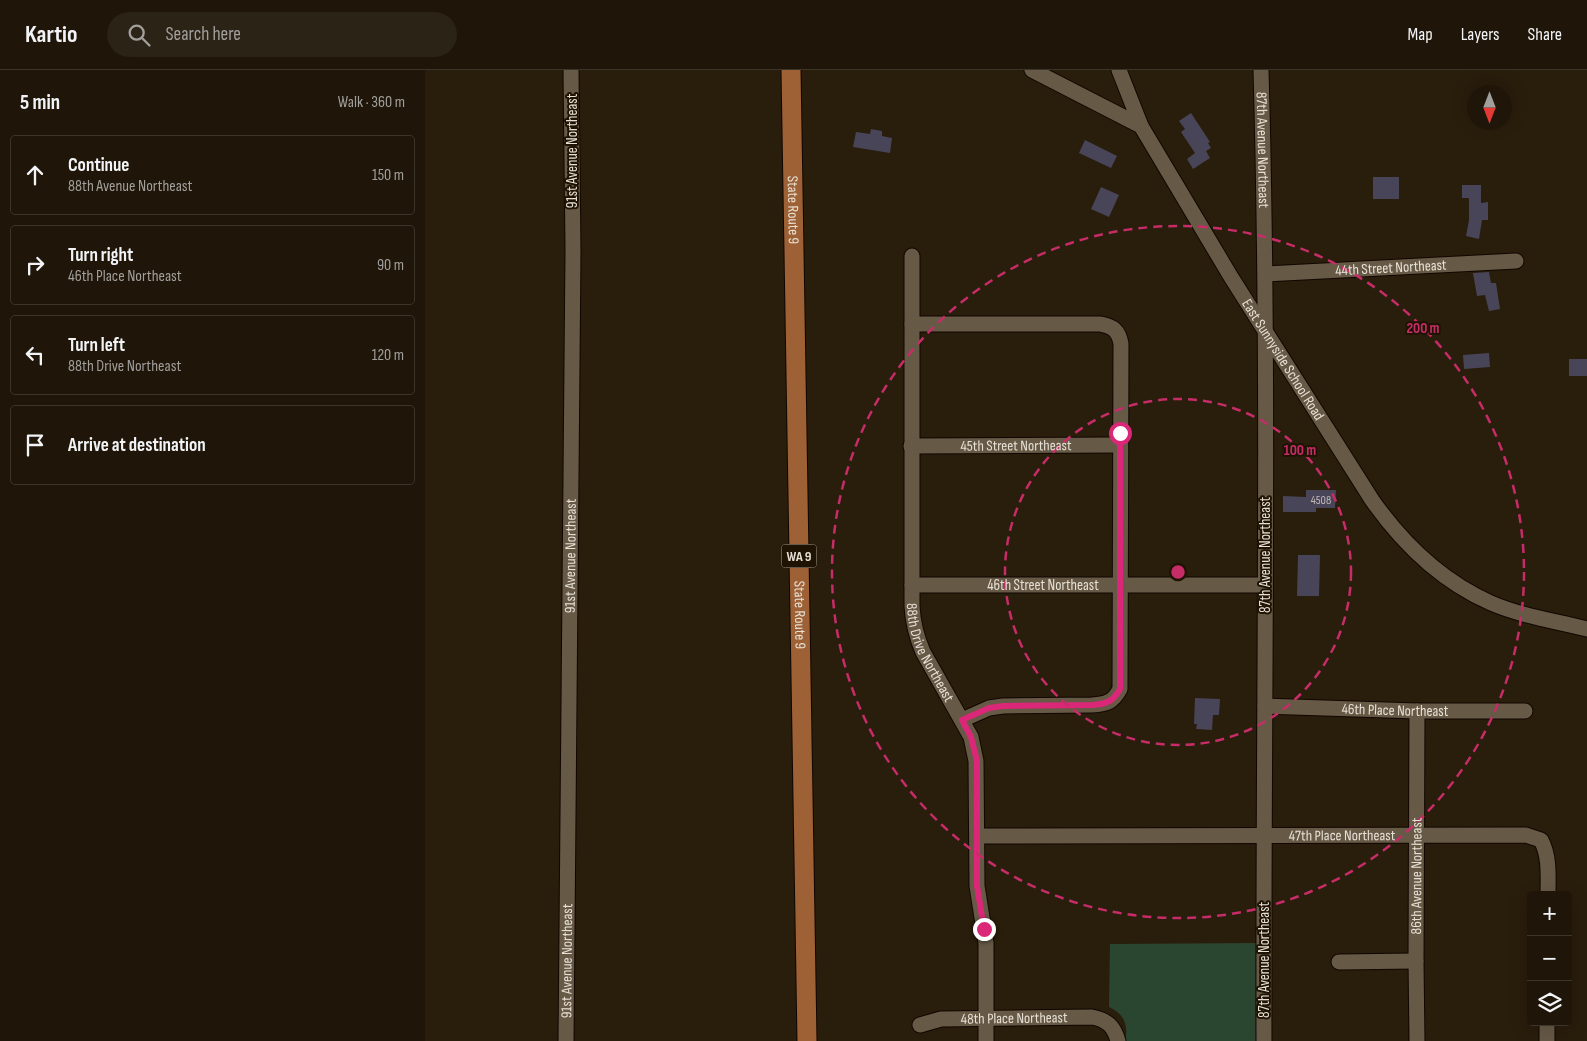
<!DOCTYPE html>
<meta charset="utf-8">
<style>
:root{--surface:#1f1609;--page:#2c2317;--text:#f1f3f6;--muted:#a19f9c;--line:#3c352a}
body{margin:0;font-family:"Sofia Sans Condensed",sans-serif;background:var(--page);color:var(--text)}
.controls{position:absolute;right:15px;bottom:15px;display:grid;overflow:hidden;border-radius:5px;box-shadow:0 5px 20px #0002}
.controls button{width:45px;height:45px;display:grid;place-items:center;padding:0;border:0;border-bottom:1px solid var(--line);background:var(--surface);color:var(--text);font:25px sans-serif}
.compass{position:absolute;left:1042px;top:15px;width:45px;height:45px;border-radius:50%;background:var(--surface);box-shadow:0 5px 20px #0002;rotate:180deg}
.stop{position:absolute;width:15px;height:15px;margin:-11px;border:4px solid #db2777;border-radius:50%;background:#fff}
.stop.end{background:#db2777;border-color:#fff;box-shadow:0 1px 5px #0008}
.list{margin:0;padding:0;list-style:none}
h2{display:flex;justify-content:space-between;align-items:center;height:65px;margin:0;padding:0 20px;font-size:21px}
h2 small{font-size:16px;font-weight:400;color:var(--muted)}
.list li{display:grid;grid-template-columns:32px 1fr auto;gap:15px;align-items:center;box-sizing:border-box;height:80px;margin:0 10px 10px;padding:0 10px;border:1px solid var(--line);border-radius:5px}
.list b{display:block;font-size:19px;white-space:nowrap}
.list p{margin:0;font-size:16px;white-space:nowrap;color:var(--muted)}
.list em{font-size:16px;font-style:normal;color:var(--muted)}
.icon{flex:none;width:28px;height:28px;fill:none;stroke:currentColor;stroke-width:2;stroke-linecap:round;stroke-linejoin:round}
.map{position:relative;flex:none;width:1162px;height:971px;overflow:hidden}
header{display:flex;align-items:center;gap:30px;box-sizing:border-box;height:70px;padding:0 25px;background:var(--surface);border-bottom:1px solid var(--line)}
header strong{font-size:24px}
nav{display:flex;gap:28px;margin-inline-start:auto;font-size:18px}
.search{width:350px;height:45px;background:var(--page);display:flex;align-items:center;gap:12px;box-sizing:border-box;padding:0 18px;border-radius:28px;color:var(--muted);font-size:19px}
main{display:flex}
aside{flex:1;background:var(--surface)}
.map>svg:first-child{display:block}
.green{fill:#2b4630}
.building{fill:#494559}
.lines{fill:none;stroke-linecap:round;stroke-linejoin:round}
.minor-casing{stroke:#110700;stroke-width:17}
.major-casing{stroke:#110700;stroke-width:21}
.minor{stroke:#665946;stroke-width:15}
.major{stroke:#9e6135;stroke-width:19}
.route{stroke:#db2777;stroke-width:6}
.ring{fill:none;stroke:#c62c67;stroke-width:2.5;stroke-dasharray:9 6}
.labels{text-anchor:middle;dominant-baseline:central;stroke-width:4;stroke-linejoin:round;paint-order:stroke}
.number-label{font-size:12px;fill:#c0b9b6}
.shield{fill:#1f1404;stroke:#aba396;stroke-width:1}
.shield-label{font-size:14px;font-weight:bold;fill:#e7e0d5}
.street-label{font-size:15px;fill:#e7e0d5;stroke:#1f1404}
.centre{fill:#c62c67;stroke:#1f1404;stroke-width:2.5}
.ring-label{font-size:15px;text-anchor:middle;font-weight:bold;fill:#c62c67;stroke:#1f1404;stroke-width:4;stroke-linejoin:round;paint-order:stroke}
</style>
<header>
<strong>Kartio</strong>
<div class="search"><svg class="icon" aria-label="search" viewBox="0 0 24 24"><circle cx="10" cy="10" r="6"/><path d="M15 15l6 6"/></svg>Search here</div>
<nav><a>Map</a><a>Layers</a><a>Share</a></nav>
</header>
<main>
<aside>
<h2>5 min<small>Walk · 360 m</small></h2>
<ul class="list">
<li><svg class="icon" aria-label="ahead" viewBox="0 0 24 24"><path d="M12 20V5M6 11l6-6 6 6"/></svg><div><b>Continue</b><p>88th Avenue Northeast</p></div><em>150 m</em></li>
<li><svg class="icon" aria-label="right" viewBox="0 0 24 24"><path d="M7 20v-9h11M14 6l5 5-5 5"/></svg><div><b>Turn right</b><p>46th Place Northeast</p></div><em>90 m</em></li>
<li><svg class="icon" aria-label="left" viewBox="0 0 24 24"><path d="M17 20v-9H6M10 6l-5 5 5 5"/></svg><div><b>Turn left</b><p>88th Drive Northeast</p></div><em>120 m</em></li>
<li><svg class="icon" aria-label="arrive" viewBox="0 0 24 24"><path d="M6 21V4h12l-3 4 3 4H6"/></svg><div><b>Arrive at destination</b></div></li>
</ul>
</aside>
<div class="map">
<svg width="1162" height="971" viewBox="0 0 1162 971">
<rect width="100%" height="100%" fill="#291d0c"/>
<!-- green -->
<path class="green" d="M 833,873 L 833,971 L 700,971 C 704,955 699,944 684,937 L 685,874 Z"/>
<!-- building -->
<path class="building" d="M 766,43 L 785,72 L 783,73 L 786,78 L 781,81 L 785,88 L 768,99 L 762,89 L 770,83 L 756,62 L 760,59 L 754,51 Z
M 446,59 L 457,61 L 457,66 L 467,68 L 465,83 L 428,77 L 431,62 L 445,64 Z
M 660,70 L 692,86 L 686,98 L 654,83 Z
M 948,107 L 974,107 L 974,129 L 948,129 Z
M 1037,115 L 1056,115 L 1056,133 L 1063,132 L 1063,150 L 1057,150 L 1054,169 L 1041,166 L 1044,150 L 1044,128 L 1037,128 Z
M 676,117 L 694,125 L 684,147 L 666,139 Z
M 1064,202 L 1066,213 L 1071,213 L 1075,239 L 1064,241 L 1060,225 L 1052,226 L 1048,203 Z
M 1064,283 L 1065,297 L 1039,299 L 1038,285 Z
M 1144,289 L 1162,289 L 1162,306 L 1144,306 Z
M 881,420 L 911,420 L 910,438 L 891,438 L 891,442 L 858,442 L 858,426 L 881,427 Z
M 873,485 L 895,485 L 894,526 L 872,526 Z
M 770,628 L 795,629 L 794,645 L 788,645 L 787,660 L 771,659 L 772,654 L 769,654 Z"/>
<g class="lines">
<defs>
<g id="minor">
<path id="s1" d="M 607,0 L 716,56 L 806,207 L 947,430 C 978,474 1016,511 1066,533 C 1096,546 1131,551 1162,559"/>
<path d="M 694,0 L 716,56"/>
<path id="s2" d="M 836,0 C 845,324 838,647 839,971"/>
<path id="s3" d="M 487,186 L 487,536 C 488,553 491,566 498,582 L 546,667 L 551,691 L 552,816 L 561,873 L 561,971"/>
<path id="s4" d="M 841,204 L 1091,191"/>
<path d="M 487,254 L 675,254 C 688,256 694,261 696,274 L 695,619 C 688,632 682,634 667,635 L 578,636 L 564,638 L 537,650"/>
<path id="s5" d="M 486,376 L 695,375"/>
<path id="s6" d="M 487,515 L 840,515"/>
<path id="s7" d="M 840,636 L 992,641 L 1100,641"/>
<path id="s8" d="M 552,766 L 1101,765 L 1116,770 C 1125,787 1123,806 1123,825"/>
<path d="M 914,892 L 991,891"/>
<path id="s9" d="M 495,955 L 516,949 L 667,947 C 682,950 689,956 693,971"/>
<path id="s10" d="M 141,971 L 148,181 L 146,0"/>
<path id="s11" d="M 992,971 L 991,891 L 992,641"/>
<path d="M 1122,971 L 1122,952"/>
</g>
<g id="major">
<path id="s12" d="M 366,0 L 382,971"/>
</g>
</defs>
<!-- minor casing -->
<use href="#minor" class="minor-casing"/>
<!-- major casing -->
<use href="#major" class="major-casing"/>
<!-- minor -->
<use href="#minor" class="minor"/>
<!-- major -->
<use href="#major" class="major"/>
</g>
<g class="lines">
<!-- route -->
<path class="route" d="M 559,859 L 552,816 L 552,691 L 546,667 L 537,650 L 564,638 L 578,636 L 667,635 C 681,634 688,632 695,619 L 695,363"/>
</g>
<!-- distance rings -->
<g class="ring">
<circle cx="753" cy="502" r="173"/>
<circle cx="753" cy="502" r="346"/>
</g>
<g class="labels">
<!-- number labels -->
<g class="number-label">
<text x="896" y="430">4508</text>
</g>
<!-- shield labels -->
<rect class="shield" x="356.5" y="474.5" width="35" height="23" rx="4"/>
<g class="shield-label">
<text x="374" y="486">WA 9</text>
</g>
<!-- street labels -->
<g class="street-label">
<text transform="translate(147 81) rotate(-90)">91st Avenue Northeast</text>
<text stroke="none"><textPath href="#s2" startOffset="80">87th Avenue Northeast</textPath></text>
<text stroke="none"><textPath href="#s12" startOffset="140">State Route 9</textPath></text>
<text stroke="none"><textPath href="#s4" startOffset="125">44th Street Northeast</textPath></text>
<text stroke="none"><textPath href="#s1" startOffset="396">East Sunnyside School Road</textPath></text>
<text stroke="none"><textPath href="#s5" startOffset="105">45th Street Northeast</textPath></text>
<text transform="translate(840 485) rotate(-90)">87th Avenue Northeast</text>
<text stroke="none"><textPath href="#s10" startOffset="485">91st Avenue Northeast</textPath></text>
<text stroke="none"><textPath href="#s6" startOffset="131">46th Street Northeast</textPath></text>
<text stroke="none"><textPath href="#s12" startOffset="545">State Route 9</textPath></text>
<text stroke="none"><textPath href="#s3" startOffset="400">88th Drive Northeast</textPath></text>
<text stroke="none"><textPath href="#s7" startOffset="130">46th Place Northeast</textPath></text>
<text stroke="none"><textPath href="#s8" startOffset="365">47th PIace Northeast</textPath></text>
<text stroke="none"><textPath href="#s11" startOffset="165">86th Avenue Northeast</textPath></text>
<text stroke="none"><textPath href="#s10" startOffset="80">91st Avenue Northeast</textPath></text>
<text transform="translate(839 890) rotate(-90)">87th Avenue Northeast</text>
<text stroke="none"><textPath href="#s9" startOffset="95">48th Place Northeast</textPath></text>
</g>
</g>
<circle cx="753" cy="502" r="8" class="centre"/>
<g class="ring-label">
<text x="998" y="263">200 m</text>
<text x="875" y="385">100 m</text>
</g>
</svg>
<div class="controls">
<button>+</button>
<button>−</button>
<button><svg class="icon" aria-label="layers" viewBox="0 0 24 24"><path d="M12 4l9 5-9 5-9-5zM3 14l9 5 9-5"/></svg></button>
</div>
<svg class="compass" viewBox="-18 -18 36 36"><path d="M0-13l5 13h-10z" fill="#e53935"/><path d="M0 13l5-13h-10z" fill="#a19f9c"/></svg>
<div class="stop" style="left:695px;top:363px"></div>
<div class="stop end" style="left:559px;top:859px"></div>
</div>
</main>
